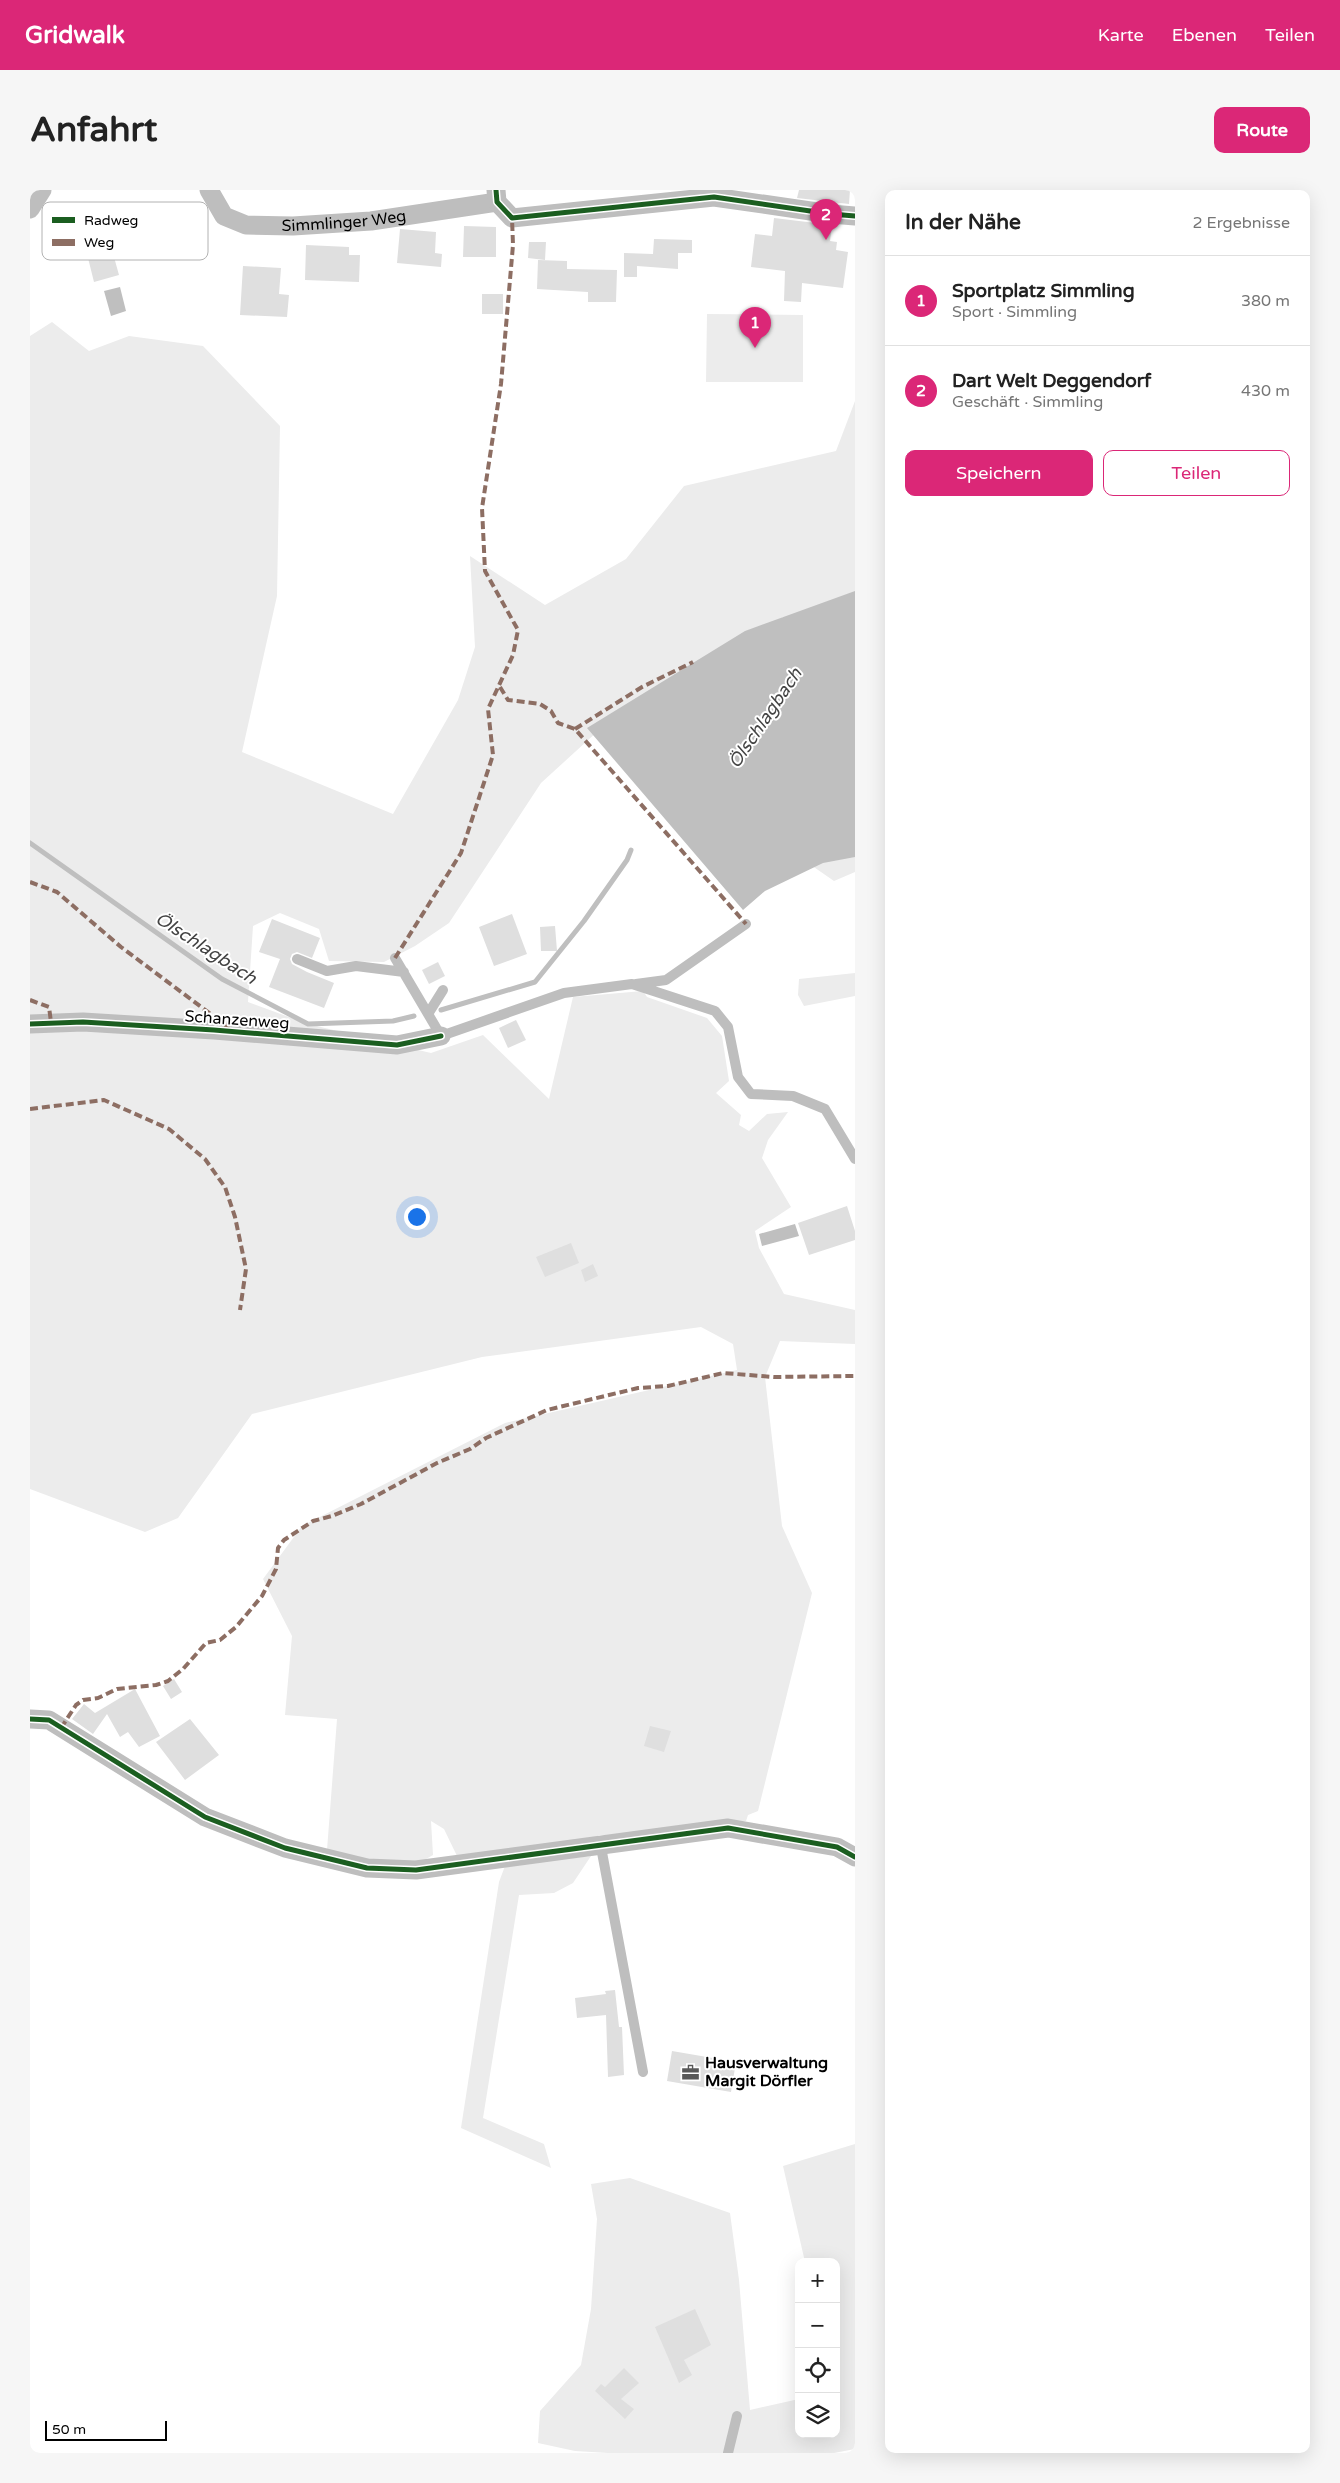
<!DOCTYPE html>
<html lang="de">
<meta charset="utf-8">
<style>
:root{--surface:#fff;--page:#f6f6f6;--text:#222;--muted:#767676;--line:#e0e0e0;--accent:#db2777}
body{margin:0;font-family:"Varela Round",sans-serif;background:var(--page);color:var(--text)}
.controls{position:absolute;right:15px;bottom:15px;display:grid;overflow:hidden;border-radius:10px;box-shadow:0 5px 20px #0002}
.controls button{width:45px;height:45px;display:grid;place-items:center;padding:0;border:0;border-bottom:1px solid var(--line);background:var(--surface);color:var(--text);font:25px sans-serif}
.scale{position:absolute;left:15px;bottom:12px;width:122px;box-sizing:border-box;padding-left:5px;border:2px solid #000;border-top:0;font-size:14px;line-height:18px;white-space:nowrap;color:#000;-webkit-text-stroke:4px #fff;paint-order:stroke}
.you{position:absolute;left:386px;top:1026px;width:18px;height:18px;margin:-12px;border:4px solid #fff;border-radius:50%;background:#1a73e8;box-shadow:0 0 0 8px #1a73e833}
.badge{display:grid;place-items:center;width:32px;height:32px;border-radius:50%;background:var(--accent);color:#fff;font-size:16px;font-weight:700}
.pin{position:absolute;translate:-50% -41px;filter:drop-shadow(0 1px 2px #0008)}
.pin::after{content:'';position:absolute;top:26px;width:18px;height:15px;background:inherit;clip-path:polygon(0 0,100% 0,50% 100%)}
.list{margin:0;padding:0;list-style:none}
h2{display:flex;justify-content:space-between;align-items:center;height:65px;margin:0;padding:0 20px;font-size:21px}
h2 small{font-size:16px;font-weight:400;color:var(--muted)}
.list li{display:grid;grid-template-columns:32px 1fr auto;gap:15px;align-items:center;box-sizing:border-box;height:90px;padding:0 20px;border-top:1px solid var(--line)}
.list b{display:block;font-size:19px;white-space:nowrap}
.list p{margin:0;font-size:16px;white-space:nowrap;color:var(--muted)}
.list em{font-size:16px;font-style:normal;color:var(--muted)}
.actions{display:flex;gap:10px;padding:15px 20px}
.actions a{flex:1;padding:11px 0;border:1px solid var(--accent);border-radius:10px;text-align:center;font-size:18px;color:var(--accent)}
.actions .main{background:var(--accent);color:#fff}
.icon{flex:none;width:28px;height:28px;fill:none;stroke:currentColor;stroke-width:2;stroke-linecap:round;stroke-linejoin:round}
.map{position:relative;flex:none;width:825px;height:2263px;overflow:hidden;border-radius:10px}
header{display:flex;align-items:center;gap:30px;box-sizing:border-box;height:70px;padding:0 25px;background:var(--accent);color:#fff}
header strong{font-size:24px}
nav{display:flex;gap:28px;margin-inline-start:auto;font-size:18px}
.intro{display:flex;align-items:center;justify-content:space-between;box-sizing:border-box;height:120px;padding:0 30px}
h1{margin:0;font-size:35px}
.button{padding:12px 22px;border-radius:10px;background:var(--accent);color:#fff;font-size:18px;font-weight:700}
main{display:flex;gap:30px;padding:0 30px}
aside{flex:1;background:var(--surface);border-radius:10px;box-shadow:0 5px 20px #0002}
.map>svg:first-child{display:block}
.green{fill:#ececec}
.water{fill:#bfbfbf}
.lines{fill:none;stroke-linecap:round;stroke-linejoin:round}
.stream{stroke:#bfbfbf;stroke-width:5}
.building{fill:#dfdfdf}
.lane{stroke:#bebebe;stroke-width:10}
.street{stroke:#bebebe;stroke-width:19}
.quiet{stroke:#8d6e63;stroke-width:4;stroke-dasharray:8 4;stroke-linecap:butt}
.cycleway-casing{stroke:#fff;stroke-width:8}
.cycleway{stroke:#1b5e20;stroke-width:5}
.labels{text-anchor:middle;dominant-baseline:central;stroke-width:4;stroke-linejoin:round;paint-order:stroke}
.street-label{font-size:16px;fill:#000;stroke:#fff}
.poi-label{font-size:16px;font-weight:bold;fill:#000;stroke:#fff;text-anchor:start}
.water-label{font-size:18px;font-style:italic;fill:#444;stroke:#fff}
.key{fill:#fff;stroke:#b2b2b2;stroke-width:1}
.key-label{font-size:14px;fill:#000}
</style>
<header>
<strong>Gridwalk</strong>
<nav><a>Karte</a><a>Ebenen</a><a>Teilen</a></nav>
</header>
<div class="intro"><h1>Anfahrt</h1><a class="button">Route</a></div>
<main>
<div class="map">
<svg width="825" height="2263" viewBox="0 0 825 2263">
<rect width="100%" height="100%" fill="#fff"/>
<!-- green -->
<path class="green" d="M 677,124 L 773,125 L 773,192 L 676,192 Z
M 22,132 L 59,161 L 99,146 L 173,156 L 250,236 L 247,406 L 212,562 L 363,624 L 428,510 L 445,457 L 440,366 L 515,415 L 596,369 L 654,296 L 806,261 L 825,211 L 825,501 L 753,427 L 591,520 L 511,593 L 419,733 L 385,756 L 354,772 L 299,771 L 289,739 L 250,723 L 223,736 L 218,812 L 278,834 L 401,863 L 453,845 L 519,909 L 543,807 L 613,801 L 617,807 L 677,828 L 692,846 L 699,891 L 686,903 L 711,925 L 709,935 L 719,941 L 737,924 L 758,922 L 738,950 L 732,968 L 761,1017 L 725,1041 L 729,1058 L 754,1104 L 825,1120 L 825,1154 L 750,1151 L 735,1187 L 752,1336 L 782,1403 L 728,1621 L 718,1625 L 716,1631 L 594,1645 L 569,1645 L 562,1651 L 427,1666 L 414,1639 L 401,1631 L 403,1665 L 389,1673 L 340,1670 L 297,1660 L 307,1529 L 255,1525 L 262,1446 L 233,1389 L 272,1336 L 475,1233 L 707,1180 L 703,1154 L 671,1137 L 452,1167 L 222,1224 L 148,1328 L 115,1342 L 0,1299 L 0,146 Z
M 825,635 L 825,682 L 804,691 L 778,673 Z
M 825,783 L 825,806 L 774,816 L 768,805 L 769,789 Z
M 561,1666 L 543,1693 L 524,1703 L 489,1705 L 453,1928 L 514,1954 L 521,1978 L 431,1938 L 469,1692 L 475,1676 Z
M 825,1954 L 825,2259 L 804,2263 L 578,2263 L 545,2261 L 508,2253 L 510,2221 L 551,2175 L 561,2119 L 567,2029 L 561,1994 L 600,1988 L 700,2023 L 709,2090 L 720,2220 L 769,2209 L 769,2244 L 806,2244 L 806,2200 L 810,2199 L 806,2188 L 806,2072 L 775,2072 L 753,1976 Z"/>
<!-- water -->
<path class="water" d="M 90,97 L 96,121 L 81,126 L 74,101 Z
M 825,401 L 825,667 L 793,673 L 735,701 L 713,720 L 557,538 L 715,441 Z
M 765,1034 L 769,1046 L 732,1056 L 729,1044 Z"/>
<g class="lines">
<!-- stream -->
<path class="stream" d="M 0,653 L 192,789 L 278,834 L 363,831 L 384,826
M 411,820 L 505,792 L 554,731 L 597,670 L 601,660"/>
</g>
<!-- building -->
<path class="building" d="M 769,0 L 820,0 L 819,14 L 767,8 Z
M 744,28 L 802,35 L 800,51 L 807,52 L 806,60 L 818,62 L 813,98 L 772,93 L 771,112 L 754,111 L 755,81 L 721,77 L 725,44 L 742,46 Z
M 434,36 L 466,37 L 466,67 L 433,67 Z
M 370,39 L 406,42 L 405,63 L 412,64 L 411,77 L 367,73 Z
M 79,49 L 89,85 L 64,92 L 55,56 Z
M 624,49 L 662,50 L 662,63 L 648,63 L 648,79 L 607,76 L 607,87 L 594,87 L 594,63 L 623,64 Z
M 499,52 L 516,52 L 515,70 L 498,68 Z
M 276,55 L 319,57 L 319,65 L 330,65 L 329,92 L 275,90 Z
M 508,70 L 537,71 L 537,79 L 587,80 L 586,112 L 558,112 L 558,102 L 507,99 Z
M 213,76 L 251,78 L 249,104 L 259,105 L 257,127 L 210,125 Z
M 452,104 L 473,104 L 473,124 L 452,124 Z
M 482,724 L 497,764 L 464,776 L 449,737 Z
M 242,729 L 290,748 L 282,768 L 267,762 L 262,764 L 260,769 L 262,774 L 277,782 L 304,793 L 294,818 L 239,797 L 250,769 L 229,762 Z
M 525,736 L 527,761 L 511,761 L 510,737 Z
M 408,772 L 415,786 L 399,794 L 392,780 Z
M 486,830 L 496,850 L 478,858 L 469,838 Z
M 817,1016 L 825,1041 L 825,1050 L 779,1065 L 768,1033 Z
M 541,1053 L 549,1073 L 515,1087 L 506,1067 Z
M 563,1074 L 568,1086 L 555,1092 L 551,1080 Z
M 144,1489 L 152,1502 L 141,1509 L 133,1496 Z
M 105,1499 L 130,1546 L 109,1557 L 98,1542 L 90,1547 L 77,1524 L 63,1544 L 42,1529 L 54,1514 L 65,1523 Z
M 160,1529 L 189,1565 L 155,1590 L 126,1552 Z
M 620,1536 L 641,1541 L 634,1562 L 614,1556 Z
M 585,1800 L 589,1837 L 592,1837 L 594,1885 L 578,1887 L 576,1825 L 547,1828 L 545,1808 L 576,1804 L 575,1801 Z
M 642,1861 L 706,1872 L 701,1902 L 637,1891 Z
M 665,2119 L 681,2155 L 654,2170 L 662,2185 L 649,2193 L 625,2137 Z
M 594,2178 L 609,2193 L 591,2209 L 604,2219 L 595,2229 L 565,2201 L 571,2194 L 575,2197 Z"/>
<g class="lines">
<!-- lane -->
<path class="lane" d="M 365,768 L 411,846 L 534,803 L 602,794 L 685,821 L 698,837 L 708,887 L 721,904 L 763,906 L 795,919 L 825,969
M 267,769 L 297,781 L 326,776 L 374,782
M 606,794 L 636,790 L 716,734
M 398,824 L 413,800
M 571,1657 L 613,1882
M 698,2263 L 707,2226"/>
<!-- street -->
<g class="street">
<path id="s1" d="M 179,0 L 194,26 L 216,35 L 263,36 L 341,31 L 467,12"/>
<path d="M 466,0 L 467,12 L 482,28 L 684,7 L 801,24 L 825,26"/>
<path d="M 0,19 L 12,0"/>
<path d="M 0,834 L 53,832 L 184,840 L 367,855 L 411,846"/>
<path d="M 0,1529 L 19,1530 L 175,1627 L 255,1658 L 337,1678 L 386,1680 L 698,1638 L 807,1657 L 825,1667"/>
</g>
<!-- quiet -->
<path class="quiet" d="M 470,497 L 478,510 L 510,514 L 521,521 L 528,533 L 545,539 L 716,734
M 545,539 L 612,497 L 663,472
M 0,692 L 27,702 L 91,757 L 202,840
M 365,768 L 431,663 L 463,565 L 458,519 L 483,465 L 488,440 L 455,381 L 452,318 L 471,194 L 483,55 L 482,28
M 0,810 L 19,817 L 21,832
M 0,919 L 74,910 L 139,939 L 175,969 L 195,997 L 205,1027 L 216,1079 L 210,1120
M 31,1538 L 46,1515 L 53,1510 L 68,1508 L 87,1499 L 126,1495 L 138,1491 L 153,1479 L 176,1453 L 190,1450 L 206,1437 L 232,1406 L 246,1379 L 248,1358 L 254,1350 L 283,1331 L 302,1326 L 331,1314 L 407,1273 L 440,1259 L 456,1248 L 517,1220 L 608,1198 L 638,1196 L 693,1183 L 744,1187 L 825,1186"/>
<defs>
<path id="cycleway" d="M 466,0 L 467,12 L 482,28 L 684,7 L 801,24 L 825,26
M 0,834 L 53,832 L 184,840 L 367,855 L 411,846
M 0,1529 L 19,1530 L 175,1627 L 255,1658 L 337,1678 L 386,1680 L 698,1638 L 807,1657 L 825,1667"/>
</defs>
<!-- cycleway casing -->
<use href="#cycleway" class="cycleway-casing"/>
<!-- cycleway -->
<use href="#cycleway" class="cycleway"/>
</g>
<!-- icons -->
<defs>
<symbol id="office-bare" viewBox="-9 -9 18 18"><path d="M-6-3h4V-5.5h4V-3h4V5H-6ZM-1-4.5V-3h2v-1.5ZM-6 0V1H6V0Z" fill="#595959" stroke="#fff" stroke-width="2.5" paint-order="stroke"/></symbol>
</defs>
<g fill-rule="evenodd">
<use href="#office-bare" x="648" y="1870" width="25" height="25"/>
</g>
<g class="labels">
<!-- street labels -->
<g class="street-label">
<text stroke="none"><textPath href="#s1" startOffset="152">Simmlinger Weg</textPath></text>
<text transform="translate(207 830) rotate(4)">Schanzenweg</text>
</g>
<!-- poi labels -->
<g class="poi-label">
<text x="675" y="1873">Hausverwaltung<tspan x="675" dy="18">Margit Dörfler</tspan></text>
</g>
<!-- water labels -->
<g class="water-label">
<text transform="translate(735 528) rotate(-56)">Ölschlagbach</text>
<text transform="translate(176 758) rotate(33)">Ölschlagbach</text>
</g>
</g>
<!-- legend -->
<rect x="12" y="12" width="166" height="58" rx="8" class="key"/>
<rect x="22" y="27" width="23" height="6" fill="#1b5e20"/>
<rect x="22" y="49" width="23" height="7" fill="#8d6e63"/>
<g class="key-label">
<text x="54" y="35">Radweg</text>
<text x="54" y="57">Weg</text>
</g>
</svg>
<div class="controls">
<button>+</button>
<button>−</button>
<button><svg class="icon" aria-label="locate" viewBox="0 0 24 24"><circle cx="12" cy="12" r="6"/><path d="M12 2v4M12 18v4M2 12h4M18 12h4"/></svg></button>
<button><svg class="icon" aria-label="layers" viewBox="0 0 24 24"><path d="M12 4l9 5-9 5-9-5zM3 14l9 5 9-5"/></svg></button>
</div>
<div class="scale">50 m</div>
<div class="you"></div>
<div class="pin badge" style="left:725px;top:158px">1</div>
<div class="pin badge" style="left:796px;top:50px">2</div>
</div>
<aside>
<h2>In der Nähe<small>2 Ergebnisse</small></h2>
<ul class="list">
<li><span class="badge">1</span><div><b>Sportplatz Simmling</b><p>Sport · Simmling</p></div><em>380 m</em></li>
<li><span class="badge">2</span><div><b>Dart Welt Deggendorf</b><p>Geschäft · Simmling</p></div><em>430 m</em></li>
</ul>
<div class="actions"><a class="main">Speichern</a><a>Teilen</a></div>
</aside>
</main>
